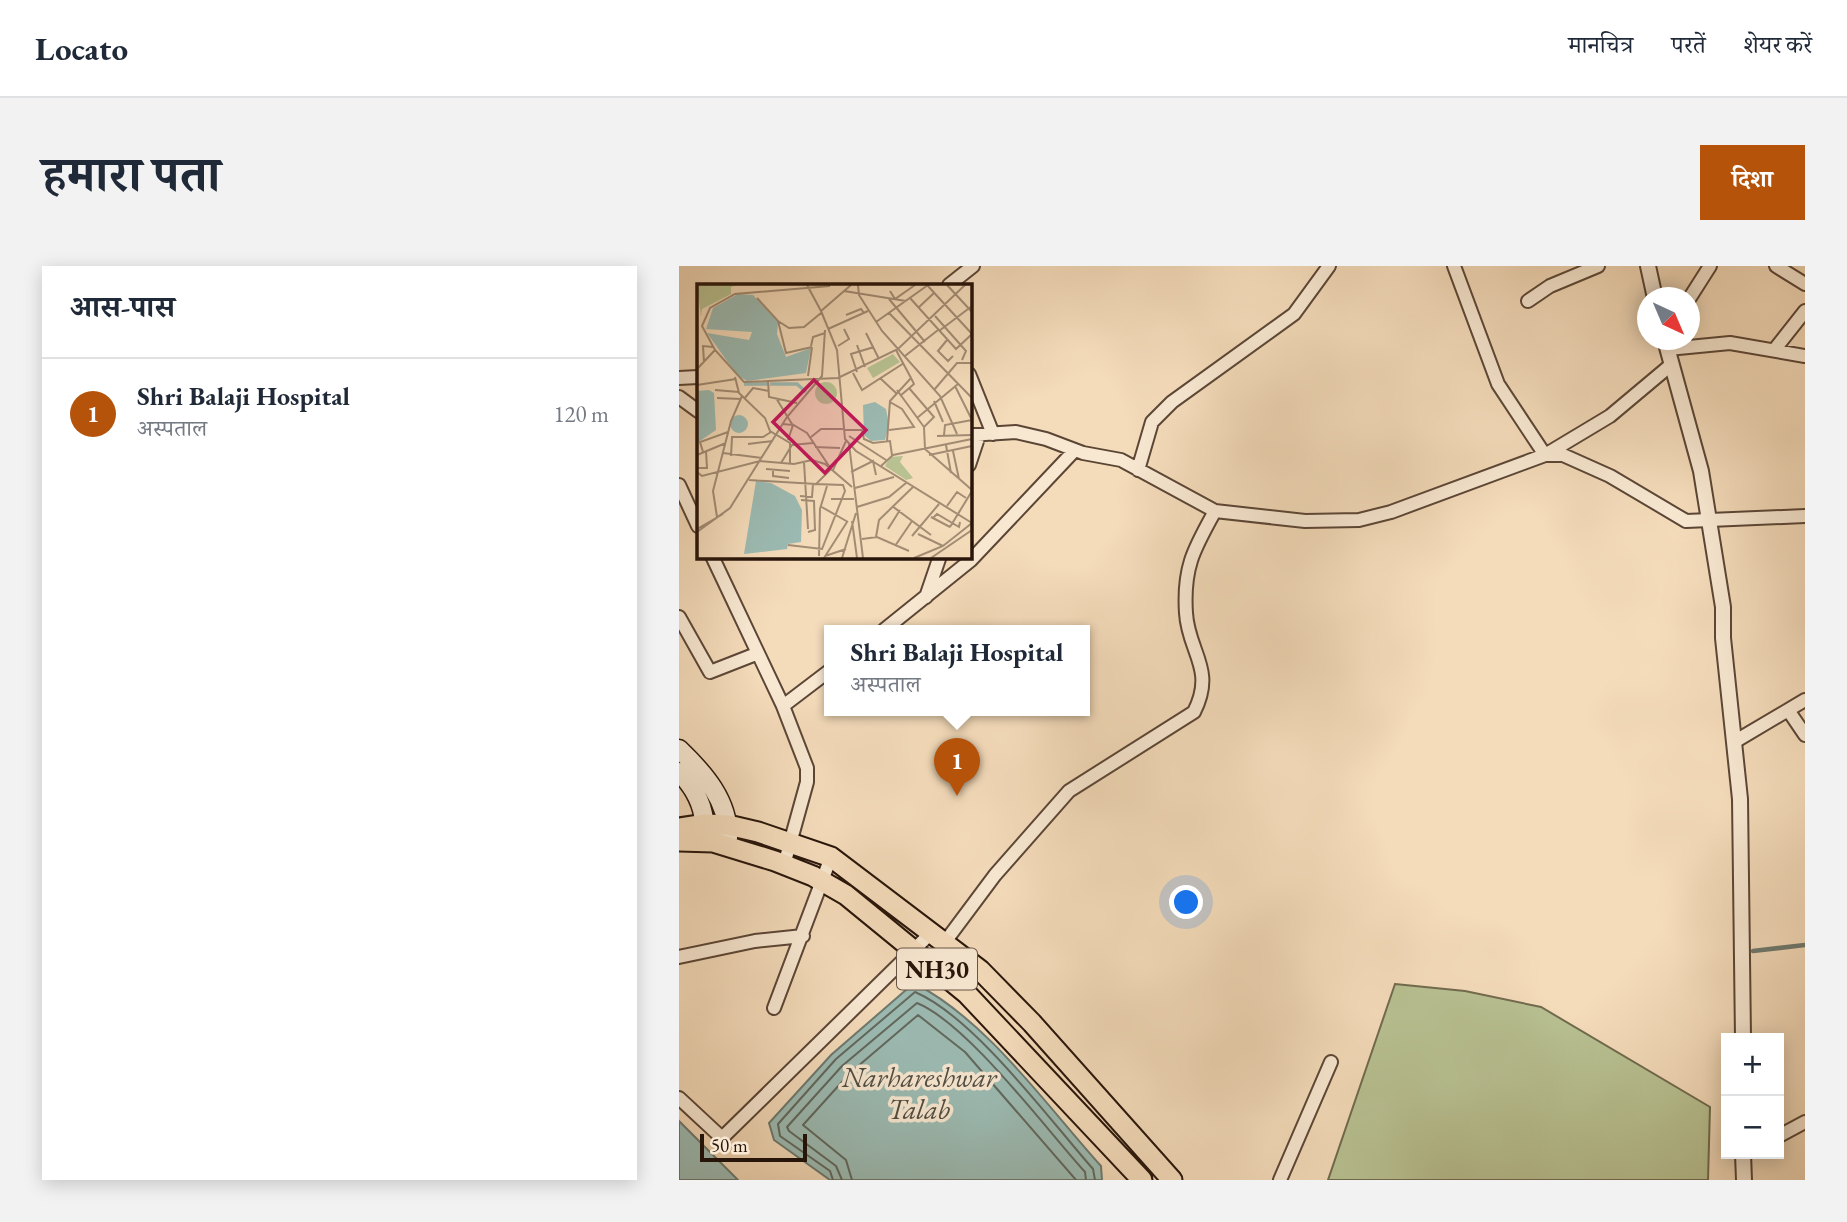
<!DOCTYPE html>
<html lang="hi">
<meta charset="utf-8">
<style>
:root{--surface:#fff;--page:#f2f2f3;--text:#1f2937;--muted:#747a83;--line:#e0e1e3;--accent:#b45309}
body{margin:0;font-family:"EB Garamond","Noto Serif Devanagari",serif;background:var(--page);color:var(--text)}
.controls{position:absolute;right:21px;bottom:21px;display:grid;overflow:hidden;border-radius:0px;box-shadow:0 4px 18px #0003}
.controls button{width:63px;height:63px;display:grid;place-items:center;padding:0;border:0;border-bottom:2px solid var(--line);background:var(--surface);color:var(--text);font:35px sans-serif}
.compass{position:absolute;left:958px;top:21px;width:63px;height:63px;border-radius:50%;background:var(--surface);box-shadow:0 4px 18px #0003;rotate:136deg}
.scale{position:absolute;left:21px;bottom:18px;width:107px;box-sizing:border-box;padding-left:7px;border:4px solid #28150a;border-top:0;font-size:19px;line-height:24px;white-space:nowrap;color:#28150a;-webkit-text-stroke:5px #f8e8d2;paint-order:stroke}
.you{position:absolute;left:508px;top:637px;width:24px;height:24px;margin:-18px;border:5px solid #fff;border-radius:50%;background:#1a73e8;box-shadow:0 0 0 10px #1a73e833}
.badge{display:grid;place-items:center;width:46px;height:46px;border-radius:50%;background:var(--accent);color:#fff;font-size:23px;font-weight:700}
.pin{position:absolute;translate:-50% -58px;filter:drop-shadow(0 2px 4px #0008)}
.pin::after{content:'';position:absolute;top:37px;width:24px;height:21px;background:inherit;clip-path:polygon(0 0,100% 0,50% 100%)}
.popup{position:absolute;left:145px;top:359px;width:266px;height:91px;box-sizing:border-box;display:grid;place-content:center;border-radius:0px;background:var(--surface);filter:drop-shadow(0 2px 5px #0005);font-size:23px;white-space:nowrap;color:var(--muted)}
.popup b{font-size:26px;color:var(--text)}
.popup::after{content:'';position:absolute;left:50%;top:100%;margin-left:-14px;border:14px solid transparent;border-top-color:var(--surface)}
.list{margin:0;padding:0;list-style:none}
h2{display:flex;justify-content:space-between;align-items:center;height:91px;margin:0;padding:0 28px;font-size:30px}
h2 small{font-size:23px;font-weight:400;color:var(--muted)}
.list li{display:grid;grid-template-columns:46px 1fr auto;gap:21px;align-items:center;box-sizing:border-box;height:112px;padding:0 28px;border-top:2px solid var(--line)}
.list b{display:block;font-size:26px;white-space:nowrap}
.list p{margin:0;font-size:23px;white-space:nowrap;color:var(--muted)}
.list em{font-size:23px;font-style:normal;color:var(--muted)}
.map{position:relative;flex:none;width:1126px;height:914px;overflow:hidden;border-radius:0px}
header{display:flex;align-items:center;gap:42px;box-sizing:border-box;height:98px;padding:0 35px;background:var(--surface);border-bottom:2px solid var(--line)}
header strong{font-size:33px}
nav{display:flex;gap:38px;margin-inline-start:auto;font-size:24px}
.intro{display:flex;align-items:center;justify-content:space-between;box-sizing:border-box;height:168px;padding:0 42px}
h1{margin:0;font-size:49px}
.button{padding:18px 32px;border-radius:0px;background:var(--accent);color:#fff;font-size:24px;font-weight:700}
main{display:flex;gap:42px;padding:0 42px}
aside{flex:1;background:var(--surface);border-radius:0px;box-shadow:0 4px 18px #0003}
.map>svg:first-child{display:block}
.green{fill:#b8c192;stroke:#706b4e;stroke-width:2}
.water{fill:#9cbbb3;stroke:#6e796f;stroke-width:2}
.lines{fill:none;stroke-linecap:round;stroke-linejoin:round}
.shore{stroke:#62685e;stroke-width:2}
.stream{stroke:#6e796f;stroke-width:4.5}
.minor-casing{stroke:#5b4636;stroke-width:16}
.tertiary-casing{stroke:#5b4636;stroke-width:18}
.secondary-casing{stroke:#28150a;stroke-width:21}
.primary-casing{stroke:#28150a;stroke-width:23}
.minor{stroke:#f8e8d2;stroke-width:12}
.tertiary{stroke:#f8e8d2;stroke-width:14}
.secondary{stroke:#f8e8d2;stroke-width:18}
.primary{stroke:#f4dbba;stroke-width:19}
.labels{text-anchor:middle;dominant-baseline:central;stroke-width:7;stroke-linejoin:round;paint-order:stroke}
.shield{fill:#f8e8d2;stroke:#665446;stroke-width:2}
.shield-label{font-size:24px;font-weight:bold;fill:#28150a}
.water-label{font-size:28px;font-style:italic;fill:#514f45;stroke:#f8e8d2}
.inset-river{fill:none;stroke:#9cbbb3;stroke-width:3.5}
.inset-road{fill:none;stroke:#a28c74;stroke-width:2}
.view{fill:#c2185b;fill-opacity:0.15;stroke:#c2185b;stroke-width:3.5}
.inset-edge{fill:none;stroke:#28150a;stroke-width:3.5}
</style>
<header>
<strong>Locato</strong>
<nav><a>मानचित्र</a><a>परतें</a><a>शेयर करें</a></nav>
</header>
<div class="intro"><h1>हमारा पता</h1><a class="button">दिशा</a></div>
<main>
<aside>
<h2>आस-पास<small></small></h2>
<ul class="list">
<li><span class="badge">1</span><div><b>Shri Balaji Hospital</b><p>अस्पताल</p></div><em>120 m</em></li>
</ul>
</aside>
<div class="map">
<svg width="1126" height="914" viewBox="0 0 1126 914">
<rect width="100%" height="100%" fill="#f4dbba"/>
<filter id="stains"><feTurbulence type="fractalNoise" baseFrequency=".00286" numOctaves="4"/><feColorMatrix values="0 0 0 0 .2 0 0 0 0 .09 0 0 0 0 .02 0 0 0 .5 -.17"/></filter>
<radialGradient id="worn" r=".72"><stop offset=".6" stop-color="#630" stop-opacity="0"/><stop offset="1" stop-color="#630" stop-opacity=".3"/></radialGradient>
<!-- green -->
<path class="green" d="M 716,718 L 786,725 L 862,741 L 1031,841 L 1029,914 L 649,914 Z"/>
<!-- water -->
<path class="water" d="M 235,717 C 309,755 366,838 422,900 L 423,914 L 151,914 L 95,874 L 90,857 L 152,789 Z
M 0,855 L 59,914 L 0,914 Z"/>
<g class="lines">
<!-- shore -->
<path class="shore" d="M 154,914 L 151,905 L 101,870 L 99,858 L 157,793 L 236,726 C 295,751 370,853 414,903 L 416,914
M 163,914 L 157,900 L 110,865 L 108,861 L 163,800 L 238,737 C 289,758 366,862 406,906 L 407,914
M 173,914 L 167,894 L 124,859 L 171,807 L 239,749 L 286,786 L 397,914"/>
<!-- stream -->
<path class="stream" d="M 1074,685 L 1126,679"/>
<defs>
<path id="minor" d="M 775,0 L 819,118 L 866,189 L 931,150 L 993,98
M 1097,0 L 1126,18
M 270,19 L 294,0
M 1010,33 L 1031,0
M 849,35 L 871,20 L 919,0
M 989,83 L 1051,77 L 1126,90
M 1096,83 L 1126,45
M 290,108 L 314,168
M 0,112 L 19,111
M 0,131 L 19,145
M 290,169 L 337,166 L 367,173 L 404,187 L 442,194 L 536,245 L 626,255 L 680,254 L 712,246 L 866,189 L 884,189 L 931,210 L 1007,255 L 1126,250
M 290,199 L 300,169
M 459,204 L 473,156 L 493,136 L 615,48 L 650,0
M 0,219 L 19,260
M 33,290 L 104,440 L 128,502 L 128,516 L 105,599
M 247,331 L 261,290
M 0,351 L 31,406 L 77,388
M 205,364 L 292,294 L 396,184
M 104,440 L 150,405
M 1109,444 L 1126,469
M 1055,476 L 1126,434
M 266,676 L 316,609 L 390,525 L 515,446 C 537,403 509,386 507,347 C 504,301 515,283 536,245
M 0,691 L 76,675 L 124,670
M 95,742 L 152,591
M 0,832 L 43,872 L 253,666
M 1100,870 L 1126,856
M 601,914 L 652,796"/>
<path id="tertiary" d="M 969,0 L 976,32
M 986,74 L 1022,205 L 1044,341 L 1044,372 L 1061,533 L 1064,772
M 1064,888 L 1065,914"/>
<path id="secondary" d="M 0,483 C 25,507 50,535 49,572
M 0,506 C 18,524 28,546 25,572"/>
<path id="primary" d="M 0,562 L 27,558 L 49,559 L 79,566 L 152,591 L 301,704 L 353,757 L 493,914
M 0,575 L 34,576 L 96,595 L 134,610 L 167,629 L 288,728 L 463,914"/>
</defs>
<!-- minor casing -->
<use href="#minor" class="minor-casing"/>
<!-- tertiary casing -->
<use href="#tertiary" class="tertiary-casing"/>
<!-- secondary casing -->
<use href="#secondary" class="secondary-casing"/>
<!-- primary casing -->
<use href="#primary" class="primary-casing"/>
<!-- minor -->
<use href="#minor" class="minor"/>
<!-- tertiary -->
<use href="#tertiary" class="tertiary"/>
<!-- secondary -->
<use href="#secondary" class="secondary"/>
<!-- primary -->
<use href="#primary" class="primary"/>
</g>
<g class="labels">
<!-- shield labels -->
<rect class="shield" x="218" y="682.5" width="80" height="41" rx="5"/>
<g class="shield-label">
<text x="258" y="703">NH30</text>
</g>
<!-- water labels -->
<g class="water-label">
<text x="240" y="811">Narhareshwar<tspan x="240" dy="32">Talab</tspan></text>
</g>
</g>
<!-- overview -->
<g transform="translate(18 18)">
<rect width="275" height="275" fill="#f4dbba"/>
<path d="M 0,1 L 40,1 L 34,3 L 34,10 L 5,25 L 4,33 ZM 196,70 L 203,78 L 176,94 L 170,84 ZM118 109a11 11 0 1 1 22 0a11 11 0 1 1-22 0ZM 206,172 L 203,178 L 216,194 L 209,196 L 188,182 L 193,173 Z" fill="#b8c192"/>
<path d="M 41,10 L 56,11 L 81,38 L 80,50 L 89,73 L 114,64 L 109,89 L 50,97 L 40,91 L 10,49 L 52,56 L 55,48 L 9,45 L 16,24 ZM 12,106 L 17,109 L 19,146 L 0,159 L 0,107 ZM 178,118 L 189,125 L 192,141 L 188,156 L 174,157 L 167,151 L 166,121 ZM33 140a9 9 0 1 1 18 0a9 9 0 1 1-18 0ZM 59,197 L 74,199 L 98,212 L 105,226 L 104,258 L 91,260 L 90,265 L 47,270 Z" fill="#9cbbb3"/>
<path class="inset-river" d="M 47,100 L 71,100M 73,100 L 100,100 L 109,108"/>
<path class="inset-road" d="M 110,1 L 124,27M 154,1 L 124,27 L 140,66 L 148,155 L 159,167 L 275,239M 161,1 L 162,11 L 185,47 L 243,112 L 260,150M 230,1 L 275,50M 250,1 L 275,28M 133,2 L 38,10 L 13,24 L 5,42 L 18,66 L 47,98 L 141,94 L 201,65 L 268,1M 147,7 L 209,17M 193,7 L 198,15 L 218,1M 60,14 L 81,37 L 89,69 L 115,63M 213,14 L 259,65 L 275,50M 192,15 L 228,58M 221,24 L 237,9M 192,29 L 275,114M 149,31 L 164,25 L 167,29M 238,32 L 269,67 L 265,76M 81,37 L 92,44 L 107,43 L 124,29M 179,38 L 231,1M 131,45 L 171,27M 242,47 L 275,22M 169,49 L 182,75M 250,56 L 241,67 L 251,77 L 256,72M 160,61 L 168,83M 114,62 L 116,53 L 128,49M 141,62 L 152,55 L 147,45M 199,66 L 214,94M 208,72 L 241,46M 7,78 L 6,62 L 16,63M 0,85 L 18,66M 160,88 L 154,70 L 177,63M 156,89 L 165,106 L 207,79M 111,92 L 115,63M 38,93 L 42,109 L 68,134 L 73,147 L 93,159 L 93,180M 183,94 L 199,109M 71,96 L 72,113 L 100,119M 0,101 L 39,95M 258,102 L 275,136M 212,104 L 237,133 L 227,143M 18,106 L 42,108M 200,106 L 227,143 L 228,165 L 275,206M 237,106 L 260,79 L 275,79M 20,114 L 44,115M 79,114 L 95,140 L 110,149 L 134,185 L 155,203M 47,115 L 56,104 L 72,107M 237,117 L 246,138M 220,134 L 261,100M 86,140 L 96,141 L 91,156M 148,146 L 165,146 L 167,155 L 176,159 L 193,157 L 195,171M 192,146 L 217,143 L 205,125 L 193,118M 247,151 L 248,141 L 275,136M 152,152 L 189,176M 240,152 L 275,151M 114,153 L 124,145 L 146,145M 190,157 L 193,117 L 214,94 L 217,100 L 203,112M 51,160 L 76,157M 152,160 L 166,274M 249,161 L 254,189M 118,163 L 143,164M 256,167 L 262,195M 6,168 L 3,158 L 31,148M 26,169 L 65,174M 0,171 L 29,159M 232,171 L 275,162M 34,172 L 35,153 L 66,153 L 74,148M 107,178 L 111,245M 84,179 L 95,161 L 116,159M 184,182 L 196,171 L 275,155M 0,184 L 10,184 L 9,167M 69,185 L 93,187M 76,185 L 76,192 L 92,194M 136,186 L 149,157M 0,188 L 5,192 L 63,177 L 97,180 L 115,176 L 128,180 L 134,185 L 119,200 L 146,201 L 148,207 L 125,265 L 91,261M 154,188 L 176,177 L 179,191M 52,196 L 119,200M 158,204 L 197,193M 103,212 L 115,213 L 116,200M 134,215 L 157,215M 104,216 L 117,217 L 118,246 L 111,248M 123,222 L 151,238M 195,222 L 234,251M 250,222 L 260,208 L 269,214M 160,223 L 192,213 L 209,199M 20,233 L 16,207 L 34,137 L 45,112M 234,233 L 253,243M 236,234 L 240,230 L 262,243 L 263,238M 155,237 L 160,274M 253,243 L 275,207M 0,245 L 26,230M 191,245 L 203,226M 0,248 L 33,224 L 90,133 L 125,92 L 128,46M 221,250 L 246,262M 215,252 L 242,220M 179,253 L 182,236 L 216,203M 165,255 L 180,253 L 212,267M 198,262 L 215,237M 122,272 L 123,225 L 130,202M 128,272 L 149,265M 127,274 L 150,238M 145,274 L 159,229M 217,274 L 246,262 L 275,239M 234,274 L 275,246"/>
<path class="view" d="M 117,96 L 169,146 L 128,189 L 76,138 Z"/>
<rect width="275" height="275" class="inset-edge"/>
</g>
<rect width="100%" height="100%" filter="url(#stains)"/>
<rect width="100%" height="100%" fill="url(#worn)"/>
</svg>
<div class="controls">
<button>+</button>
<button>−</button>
</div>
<svg class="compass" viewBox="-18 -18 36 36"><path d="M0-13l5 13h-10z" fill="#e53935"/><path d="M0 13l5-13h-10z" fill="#747a83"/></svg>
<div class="scale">50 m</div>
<div class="you"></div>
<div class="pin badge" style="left:278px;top:530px">1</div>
<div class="popup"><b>Shri Balaji Hospital</b>अस्पताल</div>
</div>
</main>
